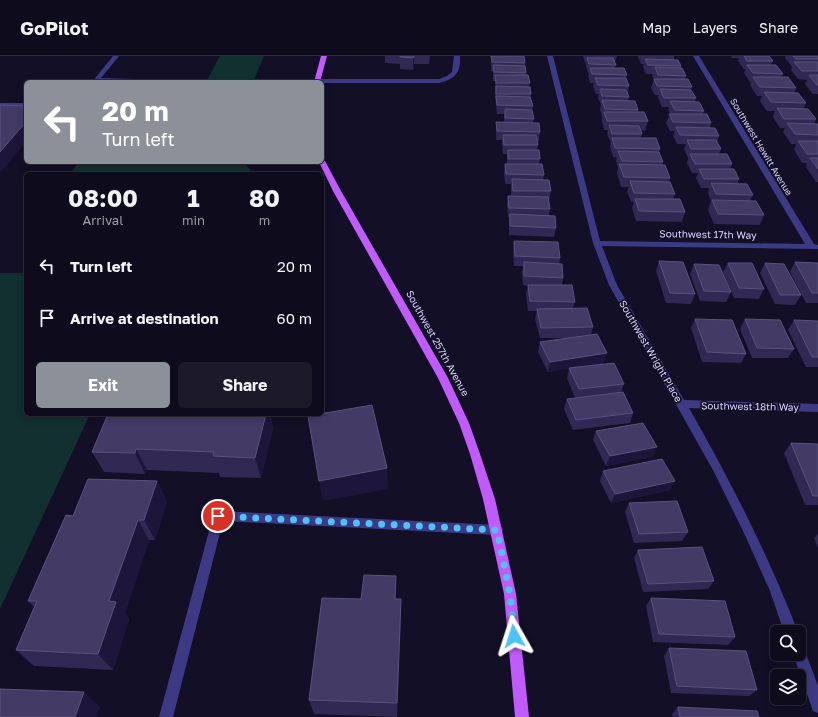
<!DOCTYPE html>
<style>
body{margin:0;font-family:"Golos Text",sans-serif;background:#1c1929;color:#f1f3f6;height:100vh;display:flex;flex-direction:column;font-size:15px;white-space:nowrap}
*{box-sizing:border-box;margin:0}
p{font-size:13px;color:#9b9ba3}
.icon{flex:none;width:22px;height:22px;fill:none;stroke:currentColor;stroke-width:2;stroke-linecap:round;stroke-linejoin:round}
.map{position:relative;flex:1;overflow:hidden}
.sheet{position:absolute;left:24px;top:116px;width:300px;height:244px;display:flex;flex-direction:column;background:#0e0b1c;border-radius:6px;box-shadow:0 2px 10px #0003,0 0 0 1px #2e2b3b}
.sheet>*{flex:none}
.banner{position:absolute;left:24px;top:24px;width:300px;height:84px;border-radius:6px;box-shadow:0 2px 10px #0003,0 0 0 1px #2e2b3b;background:#8c9099;color:#fff;overflow:hidden}
.controls{position:absolute;left:770px;top:569px;display:grid;gap:8px}
.controls a{display:grid;place-items:center;width:36px;height:36px;border-radius:6px;background:#0e0b1c;box-shadow:0 2px 10px #0003,0 0 0 1px #2e2b3b;font-size:20px}
.pin{position:absolute;display:grid;place-items:center;width:34px;height:34px;color:#fff;margin:-17px;border:2px solid #fff;border-radius:50%;box-shadow:0 1px 4px #0007}
.me{position:absolute;width:44px;margin:-22px;rotate:354deg;stroke-linejoin:round;filter:drop-shadow(0 0 3px #0008)}
.turn{display:flex;align-items:center;gap:14px;height:84px;padding:0 12px;font-size:18px}
.turn .icon{width:52px;height:52px;stroke-width:2.5}
.turn b{display:block;font-size:28px;line-height:34px}
.eta{display:flex;justify-content:space-evenly;align-items:center;height:68px;text-align:center}
.eta b{font-size:24px;font-weight:700;line-height:28px}
.button{display:flex;gap:8px;margin-top:auto;padding:8px 12px}
.button a{flex:1;height:46px;border-radius:6px;background:#8c9099;color:#fff;font-size:16px;font-weight:700;line-height:46px;text-align:center}
.button a+a{background:#1c1929;color:#f1f3f6}
ul{padding:0;list-style:none}
li{display:flex;align-items:center;gap:12px;height:52px;padding:0 12px}
li div{flex:1}
li b{display:block;font-size:15px}
li em{font-style:normal}
header{display:flex;align-items:center;gap:24px;box-sizing:border-box;height:56px;padding:0 20px;background:#0e0b1c;border-bottom:1px solid #2e2b3b}
header strong{font-size:19px}
nav{display:flex;gap:22px;margin-inline-start:auto;font-size:14px}
.map>svg:first-child{display:block}
.green{fill:#12302f}
.lines{fill:none;stroke-linecap:round;stroke-linejoin:round}
.lane{fill:#3d3a85;fill-rule:evenodd}
.street{fill:#3d3a85;fill-rule:evenodd}
.primary{fill:#c25bff;fill-rule:evenodd}
.wall{fill:#312854}
.shaded-wall{fill:#1d163a}
.building{fill:#433a66;stroke:#5a527e}
.route{stroke:#4fc3f7;stroke-width:7;stroke-dasharray:0 12.6}
.labels{text-anchor:middle;stroke-width:3.5;stroke-linejoin:round;paint-order:stroke}
.far-street-label{font-size:9px;fill:#d9d4ff;stroke:#130f26}
.street-label{font-size:10px;fill:#d9d4ff;stroke:#130f26}
</style>
<header>
<strong>GoPilot</strong>
<nav><a>Map</a><a>Layers</a><a>Share</a></nav>
</header>
<div class="map">
<svg width="818" height="661" viewBox="0 0 818 661">
<rect width="100%" height="100%" fill="#130f26"/>
<!-- green -->
<g class="green">
<polygon points="220,0 264,0 253,26 206,26"/>
<polygon points="79,106 243,106 254,118 70,118"/>
<polygon points="0,217 26,217 26,358 90,358 0,553"/>
</g>
<g class="lines">
<!-- lane -->
<g class="lane">
<polygon points="113,0 119,0 101,22 136,23 138,24 138,26 92,26"/>
<path d="M454,0H460C461,17 455,23 439,27H322L314,25L317,23H439L447,20L452,16Z"/>
<rect x="0" y="47" width="26" height="4"/>
<polygon points="219,455 497,469 501,470 503,474 501,478 497,479 223,465 173,661 159,661 213,460 215,456"/>
</g>
<!-- street -->
<g class="street">
<path d="M547,0H553L600,185L805,188L693,0H699L814,188L818,189V193L602,190L617,229L684,344L818,348V356L689,352C730,424 768,498 798,576H784L770,535L744,477L714,416L609,229L593,187Z"/>
<polygon points="799,590 804,592 818,630 818,657 813,655 793,598 799,598"/>
</g>
<!-- primary -->
<g class="primary">
<polygon points="321,0 327,0 320,26 314,26"/>
<polygon points="322,103 325,105 341,135 448,322 469,367 480,398 495,443 516,538 529,661 515,661 504,538 483,443 470,398 459,367 438,322 333,135 319,106 322,106"/>
</g>
</g>
<!-- wall -->
<g class="wall">
<polygon points="385,0 430,0 429,8 414,8 413,14 400,13 400,8 385,7"/>
<polygon points="491,0 525,7 525,10 526,17 526,19 530,27 529,31 531,38 531,43 533,50 532,55 534,63 533,67 540,76 539,85 537,85 538,89 537,94 540,103 539,108 544,119 543,124 551,135 549,145 550,153 549,160 556,172 554,181 509,179 509,161 508,161 507,149 508,140 511,140 511,128 505,128 504,117 505,108 507,108 507,98 503,98 502,88 502,84 496,84 496,66 504,66 504,58 497,58 495,39 495,25 493,25 493,15 491,15"/>
<polygon points="583,0 617,0 615,6 616,9 615,12 627,19 626,22 629,30 628,37 629,41 628,45 638,54 638,56 648,65 645,75 641,74 642,78 641,82 660,93 659,96 663,106 662,109 670,122 669,126 675,138 673,143 685,156 682,166 636,165 632,152 634,146 631,146 627,135 629,131 621,131 617,117 618,112 616,104 617,102 613,101 610,91 611,87 607,78 608,74 604,74 602,65 602,61 600,53 601,49 598,42 599,38 596,38 593,30 594,27 590,27 588,20 589,17 588,17 586,10 586,7 585,7"/>
<polygon points="638,0 674,0 674,3 681,10 681,12 686,20 685,23 692,31 691,34 696,42 695,45 704,55 703,58 711,67 710,72 719,80 717,86 721,93 719,98 732,108 730,113 739,123 737,128 753,139 750,145 764,159 760,169 714,168 708,154 711,145 708,137 709,132 701,132 696,122 698,117 692,117 687,107 688,102 684,93 686,88 677,88 673,80 675,75 670,75 666,67 670,58 668,54 669,51 662,51 658,42 659,39 655,39 651,32 654,23 652,20 653,18 646,18 643,11 644,8 641,8 638,1"/>
<polygon points="731,0 769,0 773,5 771,9 783,18 781,21 796,32 794,37 806,47 803,53 816,63 814,68 818,68 818,126 816,126 806,111 807,107 802,107 794,94 796,88 791,88 783,76 785,72 780,72 773,61 775,55 767,55 760,45 762,40 757,40 750,29 751,26 750,26 744,17 746,13 744,13 738,5 739,2 732,2"/>
<polygon points="786,0 818,0 818,38 813,38 805,28 807,24 798,23 791,14 792,11 785,2"/>
<polygon points="514,185 560,202 559,208 563,222 562,229 575,246 573,252 593,271 591,279 604,307 575,312 624,328 621,336 633,357 630,367 573,374 564,353 567,343 575,342 567,322 569,312 548,316 538,296 540,286 570,282 540,282 535,263 537,255 528,255 526,238 528,230 523,229 522,216 523,210 514,210 513,195"/>
<polygon points="659,205 695,238 691,248 666,247 656,215"/>
<polygon points="795,206 818,207 818,247 806,247 790,216"/>
<polygon points="728,207 764,233 759,243 734,242 723,216"/>
<polygon points="765,207 801,239 795,249 775,248 760,217"/>
<polygon points="694,208 731,236 726,246 700,245 690,218"/>
<polygon points="695,263 746,298 741,307 702,306 691,272"/>
<polygon points="745,263 794,293 788,302 752,302 740,273"/>
<polygon points="794,264 818,265 818,311 806,311 788,274"/>
<polygon points="108,358 270,358 273,372 261,422 220,421 219,417 147,414 145,418 104,416 92,396"/>
<polygon points="596,375 653,401 606,410 593,384"/>
<polygon points="791,387 818,388 818,449 805,449 784,397"/>
<polygon points="603,415 670,434 611,447 600,425"/>
<polygon points="157,425 167,446 155,484 149,484 125,557 129,563 113,614 34,610 16,594 34,551 28,545 73,460"/>
<polygon points="629,447 688,476 682,485 634,487 625,456"/>
<polygon points="818,478 818,492 814,482"/>
<polygon points="638,494 714,525 708,533 643,536 634,502"/>
<polygon points="396,538 396,543 401,543 401,561 397,661 314,658 309,644 361,543"/>
<polygon points="651,542 735,581 728,589 653,586 646,550"/>
<polygon points="669,592 757,634 749,640 671,637 664,600"/>
<polygon points="678,651 759,661 673,661 672,658"/>
</g>
<!-- shaded-wall -->
<g class="shaded-wall">
<polygon points="414,0 414,8 413,14 413,2"/>
<polygon points="26,66 26,86 0,117 0,96"/>
<polygon points="323,240 324,250 322,251 322,241"/>
<polygon points="607,297 604,307 548,316 550,306"/>
<polygon points="266,358 270,358 273,372 261,422 255,402"/>
<polygon points="657,391 653,401 606,410 610,400"/>
<polygon points="136,393 147,414 145,418 135,397"/>
<polygon points="387,412 388,433 323,445 319,425"/>
<polygon points="157,425 167,446 155,484 144,464"/>
<polygon points="675,425 670,434 611,447 615,438"/>
<polygon points="138,464 149,484 125,557 129,563 113,614 98,598 109,545"/>
<polygon points="396,520 396,538 395,561 395,543"/>
<polygon points="401,543 401,561 397,661 397,647"/>
<polygon points="84,636 100,651 96,661 75,661"/>
</g>
<!-- building -->
<g class="building">
<polygon points="400,0 414,0 413,2 400,1"/>
<polygon points="491,0 524,0 525,7 492,6"/>
<polygon points="744,0 769,0 773,5 747,5"/>
<polygon points="793,0 818,0 818,3 796,3"/>
<polygon points="587,2 613,2 616,9 589,8"/>
<polygon points="645,3 678,4 681,10 648,9"/>
<polygon points="794,6 818,6 818,15 802,15"/>
<polygon points="493,9 525,10 526,17 494,16"/>
<polygon points="747,9 776,9 783,18 753,17"/>
<polygon points="655,11 682,12 686,20 658,19"/>
<polygon points="590,12 624,12 627,19 592,18"/>
<polygon points="495,19 528,19 530,27 496,27"/>
<polygon points="809,19 818,19 818,29 817,29"/>
<polygon points="753,21 788,21 796,32 760,31"/>
<polygon points="595,22 626,22 629,30 598,29"/>
<polygon points="654,23 688,23 692,31 657,30"/>
<polygon points="496,30 530,31 531,38 496,38"/>
<polygon points="600,33 626,34 629,41 602,40"/>
<polygon points="660,33 691,34 696,42 664,42"/>
<polygon points="764,36 798,37 806,47 771,46"/>
<polygon points="496,40 530,41 533,50 497,49"/>
<polygon points="602,44 635,45 638,54 605,53"/>
<polygon points="670,45 699,46 704,55 675,54"/>
<polygon points="0,49 26,50 26,66 0,96"/>
<polygon points="777,52 808,53 816,63 784,63"/>
<polygon points="505,53 532,54 534,63 505,62"/>
<polygon points="604,56 644,56 648,65 607,65"/>
<polygon points="669,58 707,58 711,67 673,66"/>
<polygon points="496,66 539,67 540,76 497,75"/>
<polygon points="787,67 818,68 818,79 795,78"/>
<polygon points="609,69 639,70 642,78 612,78"/>
<polygon points="676,71 715,72 719,80 680,79"/>
<polygon points="503,79 536,79 538,89 504,89"/>
<polygon points="612,82 656,82 660,93 615,92"/>
<polygon points="687,84 716,84 721,93 691,93"/>
<polygon points="798,85 818,85 818,98 807,98"/>
<polygon points="508,94 539,94 540,103 508,103"/>
<polygon points="618,95 659,96 663,106 622,105"/>
<polygon points="690,98 727,98 732,108 695,108"/>
<polygon points="810,102 818,102 818,113"/>
<polygon points="505,108 542,108 544,119 506,118"/>
<polygon points="619,108 665,109 670,122 624,121"/>
<polygon points="699,113 734,113 739,123 704,123"/>
<polygon points="512,123 549,124 551,135 513,135"/>
<polygon points="630,125 670,126 675,138 634,137"/>
<polygon points="711,127 747,128 753,139 716,138"/>
<polygon points="508,140 548,141 550,153 509,152"/>
<polygon points="635,143 680,143 685,156 639,155"/>
<polygon points="712,144 756,145 764,159 718,158"/>
<polygon points="510,158 555,160 556,172 510,170"/>
<polygon points="514,185 558,186 560,202 515,200"/>
<polygon points="659,205 683,206 695,238 670,237"/>
<polygon points="524,206 562,208 563,222 524,220"/>
<polygon points="795,206 818,207 818,237 812,237"/>
<polygon points="728,207 752,207 764,233 739,232"/>
<polygon points="765,207 784,208 801,239 780,239"/>
<polygon points="694,208 719,209 731,236 704,235"/>
<polygon points="528,229 572,229 575,246 530,245"/>
<polygon points="587,252 593,271 541,272 537,253"/>
<polygon points="695,263 732,264 746,298 707,296"/>
<polygon points="745,263 780,264 794,293 757,292"/>
<polygon points="794,264 818,265 818,301 812,301"/>
<polygon points="597,278 607,297 550,306 540,286"/>
<polygon points="614,307 624,328 579,333 569,312"/>
<polygon points="623,336 633,357 576,364 567,343"/>
<polygon points="372,349 387,412 319,425 308,360"/>
<polygon points="108,358 266,358 255,402 213,400 214,396 136,393 135,397 92,396"/>
<polygon points="643,367 657,391 610,400 596,375"/>
<polygon points="791,387 818,388 818,440 813,440"/>
<polygon points="662,403 675,425 615,438 603,415"/>
<polygon points="88,423 157,425 144,464 138,464 109,545 116,546 98,598 16,594 37,545 28,545 66,459 73,460"/>
<polygon points="677,445 688,476 639,478 629,447"/>
<polygon points="702,491 714,525 648,528 638,494"/>
<polygon points="364,519 396,520 395,543 401,543 397,647 309,644 322,542 361,543"/>
<polygon points="651,542 725,545 735,581 659,578"/>
<polygon points="669,592 746,595 757,634 677,630"/>
<polygon points="0,633 84,636 75,661 0,661"/>
<polygon points="678,651 757,655 759,661 680,661"/>
</g>
<g class="lines">
<!-- route -->
<polyline class="route" points="218,460 497,474 510,538 514,580"/>
</g>
<g class="labels">
<!-- far-street labels -->
<g class="far-street-label">
<text transform="translate(761 91) rotate(59)" y="3">Southwest Hewitt Avenue</text>
</g>
<!-- street labels -->
<g class="street-label">
<text transform="translate(708 178) rotate(1)" y="4">Southwest 17th Way</text>
<text transform="translate(438 287) rotate(61)" y="4">Southwest 257th Avenue</text>
<text transform="translate(651 295) rotate(60)" y="4">Southwest Wright Place</text>
<text transform="translate(750 350) rotate(1)" y="4">Southwest 18th Way</text>
</g>
</g>
</svg>
<div class="controls">
<a><svg class="icon" aria-label="search" viewBox="0 0 24 24"><circle cx="10" cy="10" r="6"/><path d="M15 15l6 6"/></svg></a>
<a><svg class="icon" aria-label="layers" viewBox="0 0 24 24"><path d="M12 4l9 5-9 5-9-5zM3 14l9 5 9-5"/></svg></a>
</div>
<div class="pin" style="left:218px;top:460px;background:#d93025"><svg class="icon" aria-label="arrive" viewBox="0 0 24 24"><path d="M6 21V4h12l-3 4 3 4H6"/></svg></div>
<svg class="me" style="left:514px;top:580px" viewBox="-20 -20 40 40"><path d="M0-17L14 15 0 8-14 15z" fill="#4fc3f7" stroke="#fff" stroke-width="4"/></svg>
<div class="banner">
<div class="turn"><svg class="icon" aria-label="left" viewBox="0 0 24 24"><path d="M17 20v-9H6M10 6l-5 5 5 5"/></svg><div><b>20 m</b>Turn left</div></div>
</div>
<section class="sheet">
<div class="eta">
<div><b>08:00</b><p>Arrival</p></div>
<div><b>1</b><p>min</p></div>
<div><b>80</b><p>m</p></div>
</div>
<ul>
<li><svg class="icon" aria-label="left" viewBox="0 0 24 24"><path d="M17 20v-9H6M10 6l-5 5 5 5"/></svg><div><b>Turn left</b></div><em>20 m</em></li>
<li><svg class="icon" aria-label="arrive" viewBox="0 0 24 24"><path d="M6 21V4h12l-3 4 3 4H6"/></svg><div><b>Arrive at destination</b></div><em>60 m</em></li>
</ul>
<div class="button"><a>Exit</a><a>Share</a></div>
</section>
</div>
